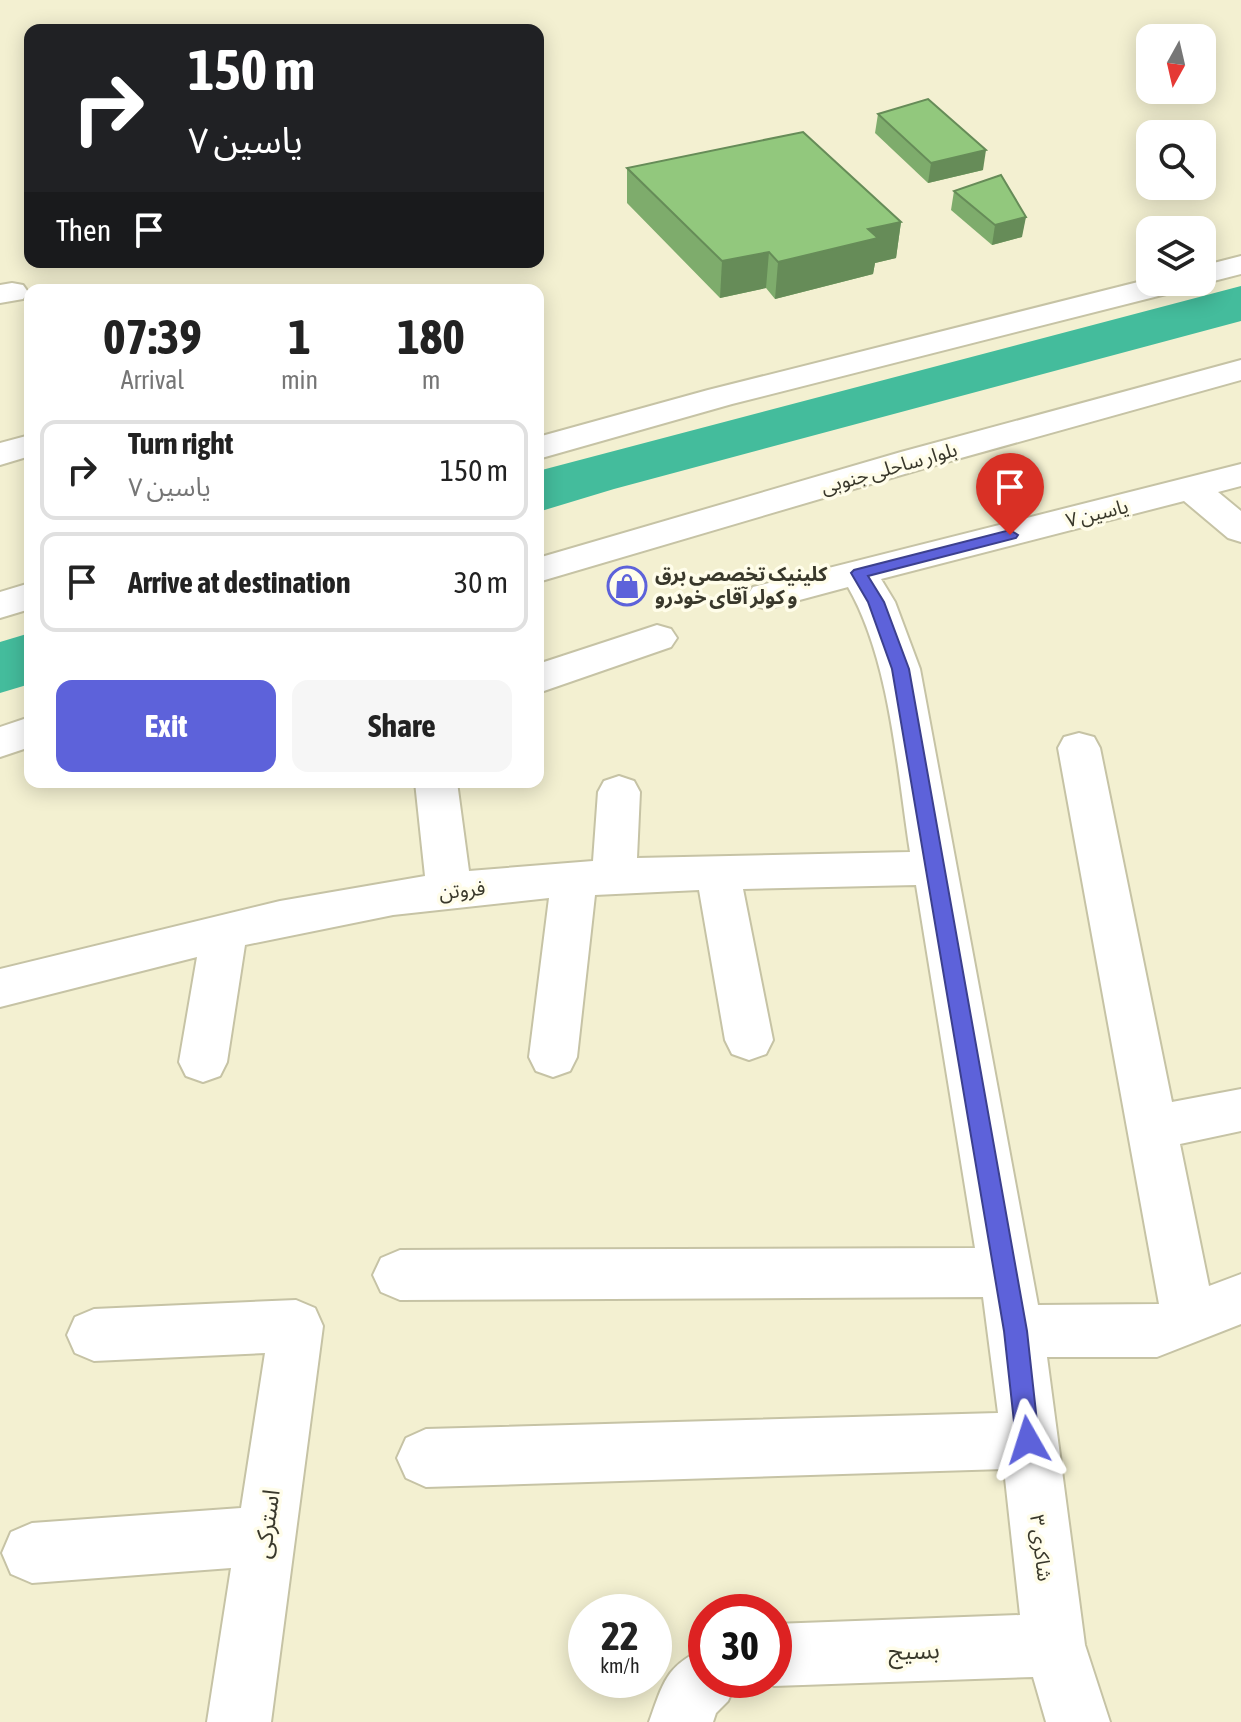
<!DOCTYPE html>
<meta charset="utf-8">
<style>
body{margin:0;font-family:"Asap Condensed","Noto Sans Arabic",sans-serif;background:#f6f6f6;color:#222;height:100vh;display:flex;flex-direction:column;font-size:30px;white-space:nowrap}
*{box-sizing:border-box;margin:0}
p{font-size:26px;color:#767676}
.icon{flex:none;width:44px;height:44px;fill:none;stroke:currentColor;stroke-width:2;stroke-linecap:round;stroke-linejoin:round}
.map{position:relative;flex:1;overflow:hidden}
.drawer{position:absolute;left:24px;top:284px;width:520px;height:504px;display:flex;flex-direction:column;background:#fff;border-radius:16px;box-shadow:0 4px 20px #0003}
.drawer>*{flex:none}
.banner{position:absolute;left:24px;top:24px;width:520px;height:244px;border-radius:16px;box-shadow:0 4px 20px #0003;background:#202124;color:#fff;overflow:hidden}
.needle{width:52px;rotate:188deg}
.fabs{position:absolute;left:1136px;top:24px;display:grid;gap:16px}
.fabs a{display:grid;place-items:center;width:80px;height:80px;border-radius:16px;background:#fff;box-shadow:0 4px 20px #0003;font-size:40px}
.speed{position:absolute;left:568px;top:1594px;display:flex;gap:16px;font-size:40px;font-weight:700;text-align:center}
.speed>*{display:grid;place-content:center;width:104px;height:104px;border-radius:50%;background:#fff;box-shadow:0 4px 20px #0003;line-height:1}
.speed small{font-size:20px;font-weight:400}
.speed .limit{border:12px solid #d22;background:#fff;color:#111}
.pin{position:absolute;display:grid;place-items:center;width:68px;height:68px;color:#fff;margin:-82px -34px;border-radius:50% 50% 50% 0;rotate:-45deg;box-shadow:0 0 8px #0007}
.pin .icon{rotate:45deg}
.me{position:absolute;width:88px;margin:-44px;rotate:354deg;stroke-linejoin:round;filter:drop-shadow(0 0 6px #0008)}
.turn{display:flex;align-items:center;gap:28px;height:168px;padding:0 32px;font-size:36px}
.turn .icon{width:104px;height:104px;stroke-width:2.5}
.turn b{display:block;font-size:56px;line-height:68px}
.then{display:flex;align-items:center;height:76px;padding:0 32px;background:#0003;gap:16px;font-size:30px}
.eta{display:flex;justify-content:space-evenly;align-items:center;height:136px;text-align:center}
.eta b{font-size:48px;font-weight:700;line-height:56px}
.cta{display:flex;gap:16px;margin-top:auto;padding:16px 32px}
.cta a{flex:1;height:92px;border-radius:16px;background:#5d62da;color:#fff;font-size:32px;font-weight:700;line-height:92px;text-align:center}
.cta a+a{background:#f6f6f6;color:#222}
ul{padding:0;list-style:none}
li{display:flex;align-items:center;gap:24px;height:100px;margin:0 16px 12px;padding:0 16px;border:4px solid #e0e0e0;border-radius:16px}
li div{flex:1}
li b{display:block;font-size:30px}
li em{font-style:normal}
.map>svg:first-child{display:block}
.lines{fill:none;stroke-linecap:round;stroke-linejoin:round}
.river{fill:#44bc9c;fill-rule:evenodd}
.minor-casing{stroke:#c6c3a5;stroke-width:4}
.major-casing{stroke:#c6c3a5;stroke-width:4}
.minor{fill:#fff;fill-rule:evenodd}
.major{fill:#fff;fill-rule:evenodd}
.wall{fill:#7eac6c}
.shaded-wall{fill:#668c58}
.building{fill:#92c87d;stroke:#668c58;stroke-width:2}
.route{fill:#5d62da;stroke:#3c408e;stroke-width:2}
.labels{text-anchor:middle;stroke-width:7;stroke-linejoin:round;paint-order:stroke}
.street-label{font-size:20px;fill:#39382b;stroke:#fffdea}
.poi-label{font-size:20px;font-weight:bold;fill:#39382b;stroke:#fffdea;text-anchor:start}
.near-street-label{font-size:24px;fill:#39382b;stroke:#fffdea}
</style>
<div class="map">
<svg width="1241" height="1722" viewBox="0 0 1241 1722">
<rect width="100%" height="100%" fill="#f3f0d1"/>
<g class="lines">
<!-- river -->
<g class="river">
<polygon points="1241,286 1241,321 614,489 538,512 538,471"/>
<polygon points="30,633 30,684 0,693 0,642"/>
</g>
<defs>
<g id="minor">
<polygon points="12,283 23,285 28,292 23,299 0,303 0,285"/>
<polygon points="30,435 30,456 0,465 0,443"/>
<path d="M1241,464V486L1218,492L1241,511V542L1228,538L1184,501L881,579L895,602L920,669L1038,1305L1159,1304L1058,748L1064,737L1079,733L1094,737L1100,748L1172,1102L1241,1089V1131L1180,1144L1209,1286L1241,1274V1324L1157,1357H1047L1085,1645L1110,1722H1046L1033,1677L774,1686L760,1680H774V1624L1020,1615L1004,1469L426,1487L406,1478L397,1458L406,1438L426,1429L998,1413L983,1297L400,1300L381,1292L373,1275L381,1258L400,1250L975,1248L916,885L743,889L773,1040L766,1054L749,1060L732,1054L725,1040L699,890L595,895L577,1057L570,1071L553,1077L536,1071L529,1057L549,898L393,915L245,945L227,1062L220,1076L203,1082L186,1076L179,1062L197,957L0,1007V969L280,901L425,876L415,782H457L469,871L593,861L598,792L604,781L619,776L634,781L640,792L637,858L910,852C897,769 890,660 848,587L766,609L753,605L747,596L753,587Z"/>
<polygon points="657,625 671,629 677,638 671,647 538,693 538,664"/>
<polygon points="296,1300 315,1308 323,1326 271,1722 207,1722 231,1568 32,1583 11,1574 2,1553 11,1532 32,1523 241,1508 265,1353 94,1361 75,1353 67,1335 75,1317 94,1309"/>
<path d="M706,1648V1680H737L728,1701L716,1713L713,1722H649C663,1683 666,1665 706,1648Z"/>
</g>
<g id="major">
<polygon points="1241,256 1241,274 1202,284 1193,282 1202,282 1202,266"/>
<polygon points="1150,279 1150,282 1191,282 1186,289 732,404 538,459 538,437 708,390"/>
<polygon points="1241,360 1241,380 925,468 538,582 538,558 901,452"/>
<polygon points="30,583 30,609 0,618 0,592"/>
<polygon points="30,717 30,747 0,757 0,727"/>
</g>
</defs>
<!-- minor casing -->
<use href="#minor" class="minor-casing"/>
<!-- major casing -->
<use href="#major" class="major-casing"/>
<!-- minor -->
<use href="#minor" class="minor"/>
<!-- major -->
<use href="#major" class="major"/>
</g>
<!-- wall -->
<g class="wall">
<polygon points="878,114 983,170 928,183 875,133"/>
<polygon points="627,168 901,222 896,258 875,263 873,274 775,299 766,288 720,298 627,203"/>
<polygon points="954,191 1022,237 992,245 951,210"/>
</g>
<!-- shaded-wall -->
<g class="shaded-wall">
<polygon points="986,150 983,170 928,183 931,163"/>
<polygon points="1026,217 1022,237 992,245 995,225"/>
<polygon points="901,222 896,258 875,263 873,274 775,299 778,262 868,229"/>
<polygon points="769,252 766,288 720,298 722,261"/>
</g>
<!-- building -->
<g class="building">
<polygon points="928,99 986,150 931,163 878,114"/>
<polygon points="803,132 901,222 868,229 878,238 778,262 769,252 722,261 627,168"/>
<polygon points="1001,175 1026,217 995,225 954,191"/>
</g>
<!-- route -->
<polygon class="route" points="1010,530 1018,535 1016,538 868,576 884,602 909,669 1027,1331 1039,1440 1036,1448 1028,1451 1019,1448 1016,1440 1004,1331 892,669 868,602 851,573 854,570"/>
<!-- icons -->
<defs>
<symbol id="shop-ring" viewBox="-11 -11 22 22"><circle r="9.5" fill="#fffdea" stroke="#5d62da" stroke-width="1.5"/><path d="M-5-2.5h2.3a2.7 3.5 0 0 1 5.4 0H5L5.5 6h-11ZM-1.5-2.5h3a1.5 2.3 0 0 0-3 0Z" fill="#5d62da"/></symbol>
</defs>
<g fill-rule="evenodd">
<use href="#shop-ring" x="605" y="564" width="44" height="44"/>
</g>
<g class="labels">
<!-- street labels -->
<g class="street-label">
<text transform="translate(889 468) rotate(-16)" y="7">بلوار ساحلی جنوبی</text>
<text transform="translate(1097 513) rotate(-14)" y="7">یاسین ۷</text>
<text transform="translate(462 890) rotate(-6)" y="7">فروتن</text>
<text transform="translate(1041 1548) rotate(83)" y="7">شاکری ۳</text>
</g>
<!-- poi labels -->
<g class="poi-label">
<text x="655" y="581">کلینیک تخصصی برق<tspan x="655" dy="23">و کولر آقای خودرو</tspan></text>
</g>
<!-- near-street labels -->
<g class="near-street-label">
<text transform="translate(267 1524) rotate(-82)" y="8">استرکی</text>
<text transform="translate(914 1651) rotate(-2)" y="8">بسیج</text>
</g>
</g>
</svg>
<div class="fabs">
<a><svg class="needle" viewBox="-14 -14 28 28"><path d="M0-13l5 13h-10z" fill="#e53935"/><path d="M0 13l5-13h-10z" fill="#767676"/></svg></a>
<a><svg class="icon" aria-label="search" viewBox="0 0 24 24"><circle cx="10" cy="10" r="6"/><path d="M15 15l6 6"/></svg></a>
<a><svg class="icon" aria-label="layers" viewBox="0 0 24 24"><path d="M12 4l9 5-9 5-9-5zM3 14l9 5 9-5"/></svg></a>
</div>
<div class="speed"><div>22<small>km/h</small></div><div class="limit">30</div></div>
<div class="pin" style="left:1010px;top:535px;background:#d93025"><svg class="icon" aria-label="arrive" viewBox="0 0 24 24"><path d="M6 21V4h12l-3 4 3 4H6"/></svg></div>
<svg class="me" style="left:1028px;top:1440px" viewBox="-20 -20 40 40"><path d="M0-17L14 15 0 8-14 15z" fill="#5d62da" stroke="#fff" stroke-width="4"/></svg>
<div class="banner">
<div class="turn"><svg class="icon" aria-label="right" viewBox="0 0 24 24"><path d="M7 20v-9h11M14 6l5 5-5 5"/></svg><div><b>150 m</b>یاسین ۷</div></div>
<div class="then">Then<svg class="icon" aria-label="arrive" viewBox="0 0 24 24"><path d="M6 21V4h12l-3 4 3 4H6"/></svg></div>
</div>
<section class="drawer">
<div class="eta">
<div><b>07:39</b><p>Arrival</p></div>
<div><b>1</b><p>min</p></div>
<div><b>180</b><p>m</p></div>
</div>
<ul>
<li><svg class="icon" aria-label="right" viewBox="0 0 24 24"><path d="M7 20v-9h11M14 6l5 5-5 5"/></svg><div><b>Turn right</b><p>یاسین ۷</p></div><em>150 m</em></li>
<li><svg class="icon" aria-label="arrive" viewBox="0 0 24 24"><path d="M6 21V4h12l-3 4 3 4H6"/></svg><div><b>Arrive at destination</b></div><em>30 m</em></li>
</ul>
<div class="cta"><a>Exit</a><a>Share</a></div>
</section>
</div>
